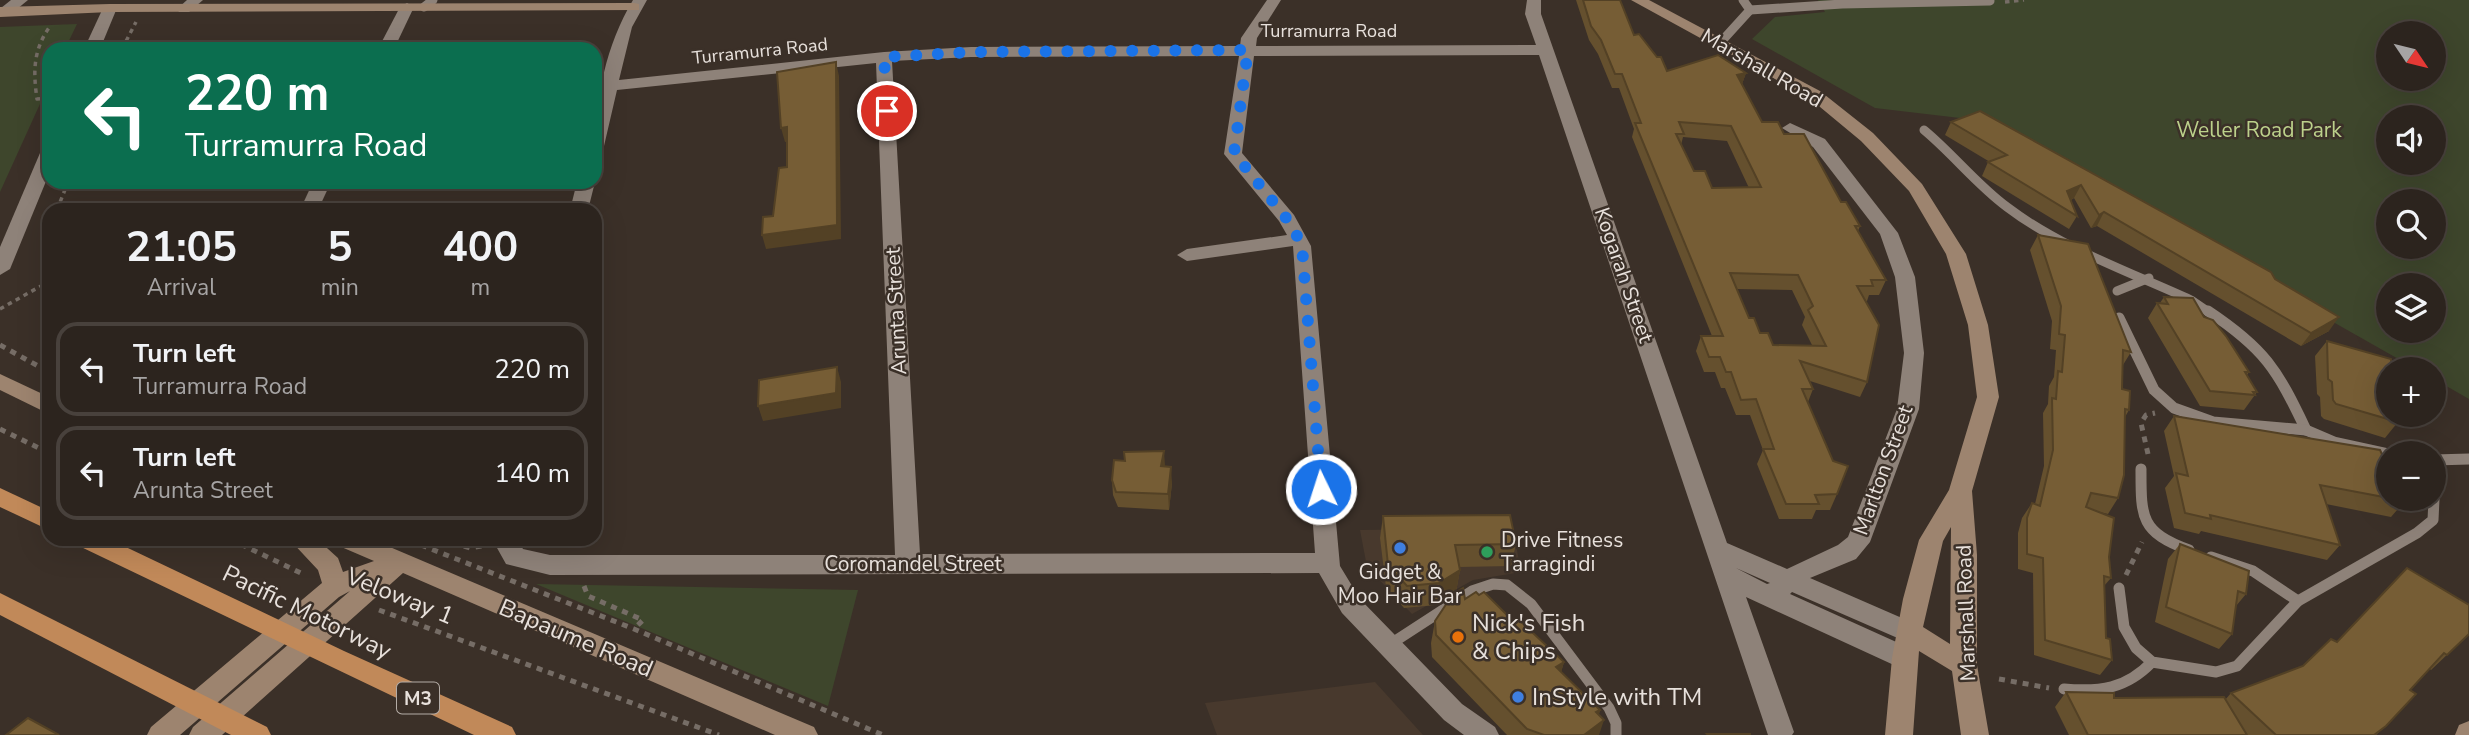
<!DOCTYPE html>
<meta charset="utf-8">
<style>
body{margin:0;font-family:"Nunito Sans",sans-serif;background:#38302b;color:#f1f3f6;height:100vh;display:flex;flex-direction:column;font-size:26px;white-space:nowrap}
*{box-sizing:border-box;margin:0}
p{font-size:23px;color:#a6a4a4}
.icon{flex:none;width:38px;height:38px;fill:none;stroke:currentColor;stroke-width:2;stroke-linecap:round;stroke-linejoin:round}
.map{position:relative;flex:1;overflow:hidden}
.details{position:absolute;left:42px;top:203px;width:560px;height:343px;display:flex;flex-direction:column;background:#2c241e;border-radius:21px;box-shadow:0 7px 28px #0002,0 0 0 2px #48413c}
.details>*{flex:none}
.banner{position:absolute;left:42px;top:42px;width:560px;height:147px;border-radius:21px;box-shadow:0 7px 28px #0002,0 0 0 2px #48413c;background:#0b6e4f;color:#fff;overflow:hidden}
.needle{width:46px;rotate:125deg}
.buttons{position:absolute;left:2376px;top:21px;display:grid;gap:14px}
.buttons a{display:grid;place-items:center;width:70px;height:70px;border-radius:50%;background:#2c241e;box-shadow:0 7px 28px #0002,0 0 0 2px #48413c;font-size:35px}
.pin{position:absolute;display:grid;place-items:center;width:60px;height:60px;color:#fff;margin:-30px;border:4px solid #fff;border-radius:50%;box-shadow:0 2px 7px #0007}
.me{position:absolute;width:77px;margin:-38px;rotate:356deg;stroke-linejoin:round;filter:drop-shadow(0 0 5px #0008)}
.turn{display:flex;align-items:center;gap:24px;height:147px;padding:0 28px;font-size:32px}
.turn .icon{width:91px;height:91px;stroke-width:2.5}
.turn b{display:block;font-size:49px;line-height:60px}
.eta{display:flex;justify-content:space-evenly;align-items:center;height:119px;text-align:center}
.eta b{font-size:42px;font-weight:700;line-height:49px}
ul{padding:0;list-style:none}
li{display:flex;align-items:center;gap:21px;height:94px;margin:0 14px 10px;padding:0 14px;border:4px solid #48413c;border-radius:21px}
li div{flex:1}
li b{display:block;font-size:26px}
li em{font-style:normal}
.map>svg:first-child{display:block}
.built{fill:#48392d}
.green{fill:#3e462c;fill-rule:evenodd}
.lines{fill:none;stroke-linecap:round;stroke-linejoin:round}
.path-far1{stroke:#766d66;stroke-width:3.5;stroke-dasharray:4.5 4.5;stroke-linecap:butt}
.path{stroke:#766d66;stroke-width:5;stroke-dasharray:6 6;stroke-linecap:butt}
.lane-far1{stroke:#8e8279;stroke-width:9}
.lane{stroke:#8e8279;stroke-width:11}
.street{fill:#8e8279;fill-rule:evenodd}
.secondary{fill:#9d846f;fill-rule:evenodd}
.highway{fill:#c18959;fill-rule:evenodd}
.wall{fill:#65502e;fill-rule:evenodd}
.shaded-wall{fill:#534125}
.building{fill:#765d35;stroke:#534125;stroke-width:2;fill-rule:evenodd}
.route{stroke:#1a73e8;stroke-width:12;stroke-dasharray:0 21.6}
.shop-dot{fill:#3f7fe0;stroke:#3b3028;stroke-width:2.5}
.leisure-dot{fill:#2e9e5b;stroke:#3b3028;stroke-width:2.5}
.food-dot{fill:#e8710a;stroke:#3b3028;stroke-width:2.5}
.labels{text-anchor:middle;stroke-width:5;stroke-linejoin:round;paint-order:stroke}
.far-street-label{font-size:18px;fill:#e8e1dc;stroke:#3b3028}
.shield{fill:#3b3028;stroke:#b4aca6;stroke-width:2}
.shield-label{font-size:19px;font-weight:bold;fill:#e8e1dc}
.street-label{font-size:21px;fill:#e8e1dc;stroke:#3b3028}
.park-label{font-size:21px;fill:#bcd18b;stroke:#3b3028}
.poi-label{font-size:21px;fill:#e8e1dc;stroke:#3b3028;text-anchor:start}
.near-street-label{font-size:24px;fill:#e8e1dc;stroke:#3b3028}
.near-poi-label{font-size:24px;fill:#e8e1dc;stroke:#3b3028;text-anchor:start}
</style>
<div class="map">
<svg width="2469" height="735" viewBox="0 0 2469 735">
<rect width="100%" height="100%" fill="#3b3028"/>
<!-- built -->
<g class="built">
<polygon points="1513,528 1521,572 1473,580 1412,614 1367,567 1360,530"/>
<polygon points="1375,682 1423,735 1217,735 1205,703"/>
</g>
<!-- green -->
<g class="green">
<path d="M1818,0H2469V399L2434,379V369H2416L1977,120L1875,108L1752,39L1775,17L1825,12ZM2389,33H2434V79H2389ZM2389,117H2434V163H2389ZM2389,201H2434V247H2389ZM2389,285H2434V331H2389Z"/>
<polygon points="77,24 65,49 49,49 49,84 0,192 0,27"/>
<polygon points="536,584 858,590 828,706"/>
</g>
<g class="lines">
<!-- path-far1 -->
<g class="path-far1">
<polyline points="2005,2 2024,0"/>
<polyline points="122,49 136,22"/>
<path d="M49,98L37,99C33,71 33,49 51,25"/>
<polyline points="57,210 68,182"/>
<polyline points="49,232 49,263"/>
<polyline points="0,309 48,282 49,274"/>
</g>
<!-- path -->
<g class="path">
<polyline points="0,345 49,372"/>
<polyline points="0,429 49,453"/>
<polyline points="2148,454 2141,423 2146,415 2155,413"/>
<polyline points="230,539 305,575"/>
<polyline points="441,539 470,548 482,546"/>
<polyline points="421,545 634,629 883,735"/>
<polyline points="2126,575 2142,542"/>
<polyline points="584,586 588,596 643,620 634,629"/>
<polyline points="379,610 719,735"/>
<polyline points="1999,679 2049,688"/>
</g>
<!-- lane-far1 -->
<g class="lane-far1">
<polyline points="424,7 433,0"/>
<polyline points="1750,10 1842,4 1990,1"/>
<polyline points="1720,43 1750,10 1743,0"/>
<path d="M1924,130C1953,154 1977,185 2007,207C2061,248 2130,272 2191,300L2210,313"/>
<polyline points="2117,291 2149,278"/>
</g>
<!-- lane -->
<g class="lane">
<path d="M2208,311C2265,349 2277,369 2306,430"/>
<polyline points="2119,318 2154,390 2174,408 2213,422 2306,430 2334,442 2389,454"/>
<polyline points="2434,460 2469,459"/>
<path d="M2141,469C2141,517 2140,532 2189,550"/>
<polyline points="2211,557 2253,571 2298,601"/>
<polyline points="2119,588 2124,627 2136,648 2152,662 2216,672 2237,666 2298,601 2417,533 2433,520 2434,499"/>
<polyline points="1389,645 1472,591 1493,584 1507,585 1531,604 1609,708 1616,723 1616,735"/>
<path d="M2064,689C2100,692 2126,689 2152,662"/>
</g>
<!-- street -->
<g class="street">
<polygon points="11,0 28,0 11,14 1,14 1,8"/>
<polygon points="187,0 203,0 189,12 179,12 177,9"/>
<path d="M633,0H647L632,27L619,80L884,52L971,47L1240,46L1241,38L1267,0H1281L1257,38L1256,46L1536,45L1525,14L1527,0H1541V14L1727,543L1787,569L1838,545L1848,537L1897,409L1904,353L1895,277L1880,234L1813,147L1782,128L1790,123L1825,139L1898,233L1915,277L1924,353L1919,409L1870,542L1856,559L1810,578L1918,625L1922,632L1918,639L1909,643L1792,592L1790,594L1914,650L1918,658L1914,666L1905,669L1896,666L1746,597L1794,732L1792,735H1768L1539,55L1254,56L1242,153L1294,215L1311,246L1340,566L1360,599L1462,704L1495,727L1499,735H1464L1444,720L1342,613L1319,573L550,575L506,564L492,539H517L523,549L550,555H895L876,63L617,90L604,146L595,151C595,99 606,45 633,0ZM1239,56L1224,154L1279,221L1287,235L1187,249L1177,255L1187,261L1293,246L1315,553L920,554L892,61L971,57ZM1736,568L1770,583L1767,584Z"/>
<polygon points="407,3 414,7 394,49 378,49 400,7"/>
<polygon points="110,4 117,8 100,49 84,49 103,8"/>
<polygon points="49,148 49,174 10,269 0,275 0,247 40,153"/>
<polygon points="313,182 331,182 318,210 300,210"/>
<polygon points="577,182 595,182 588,210 570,210"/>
</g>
<!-- secondary -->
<g class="secondary">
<path d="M1631,0H1649L1820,91L1873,133L1922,184L1966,254L1988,325L1999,397L1972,491L1977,555V665L1989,735H1961L1952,671L1919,651L1913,735H1885L1892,658L1903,599L1919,540L1949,490L1977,397L1968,325L1946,254L1909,191L1861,141L1808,97ZM1951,527L1950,644L1923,627L1943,541Z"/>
<polygon points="634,3 639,4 639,10 110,12 0,17 0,7 110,4"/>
<polygon points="0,374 49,397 49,414 0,390"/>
<polygon points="289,539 317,539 338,558 343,572 374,561 339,546 335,539 371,539 814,727 818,735 775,735 403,573 222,735 189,735 193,727 350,591 339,597 180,735 147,735 151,727 322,583 318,570"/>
<polygon points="2469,721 2469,735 2455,735 2459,725"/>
</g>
<!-- highway -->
<g class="highway">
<polygon points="0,488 49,511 49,530 0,507"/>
<polygon points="75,539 109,539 344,651 512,727 516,735 474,735 79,546"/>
<polygon points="0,593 267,727 271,735 231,735 0,615"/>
</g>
</g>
<!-- wall -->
<g class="wall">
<path d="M1576,0H1620L1634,35L1667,71L1746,73L1742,84L1762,122L1784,134L1841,202L1860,226L1858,231L1886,280L1879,295H1869L1867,301H1865L1867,382L1860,397L1810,381L1813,389L1808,402L1837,494L1830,510H1816L1812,519H1779L1757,464L1763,450L1750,415H1736L1725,388H1721L1715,372H1704L1696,351L1701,336H1712L1632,137L1634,129L1619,88H1612L1598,54L1589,40ZM1683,137L1727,141L1749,188H1712L1694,171L1681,145ZM1736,289L1792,290L1805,317L1802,325L1812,345H1773L1760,333L1749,318Z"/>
<polygon points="1951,122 2275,279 2329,331 2301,346 2097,226 2091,228 2074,198 2071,200 2077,216 2069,229 1982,176 1988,162 1990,162 1945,135"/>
<polygon points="2038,235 2131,352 2123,365 2122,389 2129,410 2125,417 2118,498 2108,514 2095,511 2109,557 2111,578 2104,586 2106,638 2112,660 2100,675 2034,655 2033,573 2018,569 2018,533 2022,518 2032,503 2035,504 2044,466 2043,413 2048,404 2049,386 2054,377 2056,350 2050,349 2052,321 2030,250"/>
<polygon points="2164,297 2204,317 2249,372 2247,375 2257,392 2244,410 2200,406 2148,318 2157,303 2160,303"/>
<polygon points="2327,341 2398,422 2385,438 2324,419 2321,416 2320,397 2317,394 2315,356"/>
<polygon points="2174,416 2404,502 2391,517 2326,504 2340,545 2327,560 2201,531 2199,534 2174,528 2165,488 2174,476 2164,431"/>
<polygon points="1124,452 1165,467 1172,483 1169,510 1118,507 1113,495 1112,480 1125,461"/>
<polygon points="1383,516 1516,544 1511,566 1459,567 1460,570 1456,592 1436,605 1404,608 1386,587 1380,538"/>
<polygon points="2180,544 2246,594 2236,606 2232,634 2219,649 2155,622 2168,559"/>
<polygon points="1465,599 1514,622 1564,662 1561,672 1600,710 1599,714 1599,735 1507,735 1432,657 1431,643 1435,621"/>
<polygon points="2469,634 2431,670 2429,668 2410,690 2386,726 2376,735 2069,735 2055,707 2066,692 2114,698 2225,700 2231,693 2303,666 2337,642"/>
</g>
<!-- shaded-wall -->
<g class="shaded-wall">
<polygon points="836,62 839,76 841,239 766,249 762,235 837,225"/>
<polygon points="1746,73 1741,87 1737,75"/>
<polygon points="787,127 791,141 785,142 781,128"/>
<polygon points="2081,185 2074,198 2060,205 2067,191"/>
<polygon points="2104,212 2097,226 2091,228 2099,215"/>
<polygon points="2339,317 2329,331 2301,346 2311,333"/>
<polygon points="837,367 841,382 841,408 763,421 758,406"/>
<polygon points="1164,451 1165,466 1161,466"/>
<polygon points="1171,467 1172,483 1169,510 1168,494"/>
<polygon points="1460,570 1456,592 1436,605 1439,583"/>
<polygon points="1564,662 1558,684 1556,667"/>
<polygon points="1600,710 1594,728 1604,720 1599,735 1584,735 1596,712"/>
</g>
<!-- building -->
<g class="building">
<path d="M1583,0H1620L1634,35L1639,34L1657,57H1661L1667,71L1718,55L1746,73L1737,75L1762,122H1778L1784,134H1804L1841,202H1846L1860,226H1855L1886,280H1871L1873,286H1857L1879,325L1867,382L1800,361L1813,389H1802L1833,461L1848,466L1837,494L1815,495L1819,504H1786L1763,449H1774L1756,399L1741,400L1731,372H1726L1720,357H1709L1701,336H1723L1635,123H1641L1622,74H1615L1601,40L1591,26ZM1679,122L1731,126L1761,187L1712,188L1705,171H1694L1676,134H1684ZM1730,273L1798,275L1813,306L1808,310L1826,346L1773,345L1768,333H1760L1754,318H1749Z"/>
<polygon points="836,62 837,225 762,235 763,217 773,216 779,168 787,167 787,127 781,128 777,72"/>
<polygon points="1980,111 2271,272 2275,279 2339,317 2311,333 2104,212 2099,215 2081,185 2067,191 2077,216 1988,162 2007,155 1951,122"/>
<polygon points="2038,235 2088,244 2131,352 2123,350 2122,389 2130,391 2129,410 2125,409 2124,475 2118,498 2091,493 2086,507 2114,518 2109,557 2111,578 2104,576 2106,638 2110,639 2112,660 2045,640 2043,558 2027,554 2027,518 2032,503 2040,506 2053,450 2052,398 2056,399 2058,371 2062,372 2065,335 2059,334 2061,306"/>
<polygon points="2164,297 2193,298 2204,317 2213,320 2226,336 2249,372 2245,372 2257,392 2253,392 2255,395 2210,391 2157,303 2168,304"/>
<polygon points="2327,341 2391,359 2392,369 2389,369 2389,415 2397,415 2398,422 2336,404 2333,400 2332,382 2328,379"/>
<polygon points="837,367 836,393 758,406 759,380"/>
<polygon points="2174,416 2380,450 2389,469 2389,498 2320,485 2340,545 2210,515 2211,519 2185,513 2176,473 2188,476"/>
<polygon points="1164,451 1161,466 1171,467 1168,494 1116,492 1112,480 1114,460 1125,461 1124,452"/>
<polygon points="2390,499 2403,499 2404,502"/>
<polygon points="1510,515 1516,544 1455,545 1460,570 1439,583 1407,586 1388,565 1383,516"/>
<polygon points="2180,544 2249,571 2246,594 2238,591 2232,634 2166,607"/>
<polygon points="2407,568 2469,605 2469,634 2447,655 2444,653 2410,690 2416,694 2386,726 2374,735 2276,735 2231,693 2303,666 2331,639 2337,642"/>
<polygon points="1463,588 1465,599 1476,592 1479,595 1484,592 1514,622 1518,619 1564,662 1556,667 1600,710 1596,712 1604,720 1584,735 1544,735 1527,729 1436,635 1435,621 1453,594"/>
<polygon points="2066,692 2114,693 2114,698 2224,697 2247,735 2088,735"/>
<polygon points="28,718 59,735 6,735"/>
<polygon points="1707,734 1750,734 1750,735 1708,735"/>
</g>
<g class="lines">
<!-- route -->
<polyline class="route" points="887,111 884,57 971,52 1248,50 1234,153 1291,224 1302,246 1321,489"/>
</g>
<!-- markers -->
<g class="shop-dot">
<circle cx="1400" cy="548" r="7"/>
<circle cx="1518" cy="697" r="7"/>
</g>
<circle class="leisure-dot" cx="1487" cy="552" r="7"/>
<circle class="food-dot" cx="1458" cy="637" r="7"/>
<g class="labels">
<!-- far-street labels -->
<g class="far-street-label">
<text x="1329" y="37">Turramurra Road</text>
<text transform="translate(760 51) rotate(-6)" y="6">Turramurra Road</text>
</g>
<!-- shield labels -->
<rect class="shield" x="397" y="682.5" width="42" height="31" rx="5"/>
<g class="shield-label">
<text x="418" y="705">M3</text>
</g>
<!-- street labels -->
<g class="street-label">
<text transform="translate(1762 68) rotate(30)" y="7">Marshall Road</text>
<text transform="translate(1624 275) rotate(71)" y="7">Kogarah Street</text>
<text transform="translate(896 311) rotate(-93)" y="7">Arunta Street</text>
<text transform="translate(1883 470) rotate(-70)" y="7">Marlton Street</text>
<text x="913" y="571">Coromandel Street</text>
<text transform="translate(1966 613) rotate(-92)" y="7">Marshall Road</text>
</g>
<!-- park labels -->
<g class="park-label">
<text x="2259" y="137">Weller Road Park</text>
</g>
<!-- poi labels -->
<g class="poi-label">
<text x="1501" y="547">Drive Fitness<tspan x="1501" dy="24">Tarragindi</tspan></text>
<text x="1400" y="579" text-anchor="middle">Gidget &amp;<tspan x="1400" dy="24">Moo Hair Bar</tspan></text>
</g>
<!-- near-street labels -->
<g class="near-street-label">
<text transform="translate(400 596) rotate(22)" y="8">Veloway 1</text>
<text transform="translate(307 612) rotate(26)" y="8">Pacific Motorway</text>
<text transform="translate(576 638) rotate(23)" y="8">Bapaume Road</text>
</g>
<!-- near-poi labels -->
<g class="near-poi-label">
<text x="1472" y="631">Nick's Fish<tspan x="1472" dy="28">&amp; Chips</tspan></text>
<text x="1532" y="705">InStyle with TM</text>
</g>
</g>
</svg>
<div class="buttons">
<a><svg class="needle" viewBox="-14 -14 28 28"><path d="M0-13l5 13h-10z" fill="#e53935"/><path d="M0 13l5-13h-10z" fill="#a6a4a4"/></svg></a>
<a><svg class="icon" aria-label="sound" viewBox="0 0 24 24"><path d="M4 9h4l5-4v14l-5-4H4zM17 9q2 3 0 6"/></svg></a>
<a><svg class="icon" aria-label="search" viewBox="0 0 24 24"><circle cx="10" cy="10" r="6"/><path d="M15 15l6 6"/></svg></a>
<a><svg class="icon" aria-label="layers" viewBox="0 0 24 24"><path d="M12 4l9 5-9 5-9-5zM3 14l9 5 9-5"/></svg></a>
<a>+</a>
<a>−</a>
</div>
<div class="pin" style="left:887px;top:111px;background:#d93025"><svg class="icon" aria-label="arrive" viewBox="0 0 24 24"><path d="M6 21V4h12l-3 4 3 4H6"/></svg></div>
<svg class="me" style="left:1321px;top:489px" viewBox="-20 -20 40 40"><circle r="17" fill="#1a73e8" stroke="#fff" stroke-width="3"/><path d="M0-11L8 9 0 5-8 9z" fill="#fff"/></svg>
<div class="banner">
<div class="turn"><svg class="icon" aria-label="left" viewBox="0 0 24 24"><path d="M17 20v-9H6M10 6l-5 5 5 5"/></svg><div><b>220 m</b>Turramurra Road</div></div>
</div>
<section class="details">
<div class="eta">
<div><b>21:05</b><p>Arrival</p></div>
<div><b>5</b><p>min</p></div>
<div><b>400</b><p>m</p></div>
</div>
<ul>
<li><svg class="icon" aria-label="left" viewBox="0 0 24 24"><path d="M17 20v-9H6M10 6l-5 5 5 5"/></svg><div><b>Turn left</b><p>Turramurra Road</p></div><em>220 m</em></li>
<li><svg class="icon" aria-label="left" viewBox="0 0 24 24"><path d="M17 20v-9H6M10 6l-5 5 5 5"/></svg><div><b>Turn left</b><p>Arunta Street</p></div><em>140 m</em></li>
</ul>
</section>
</div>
